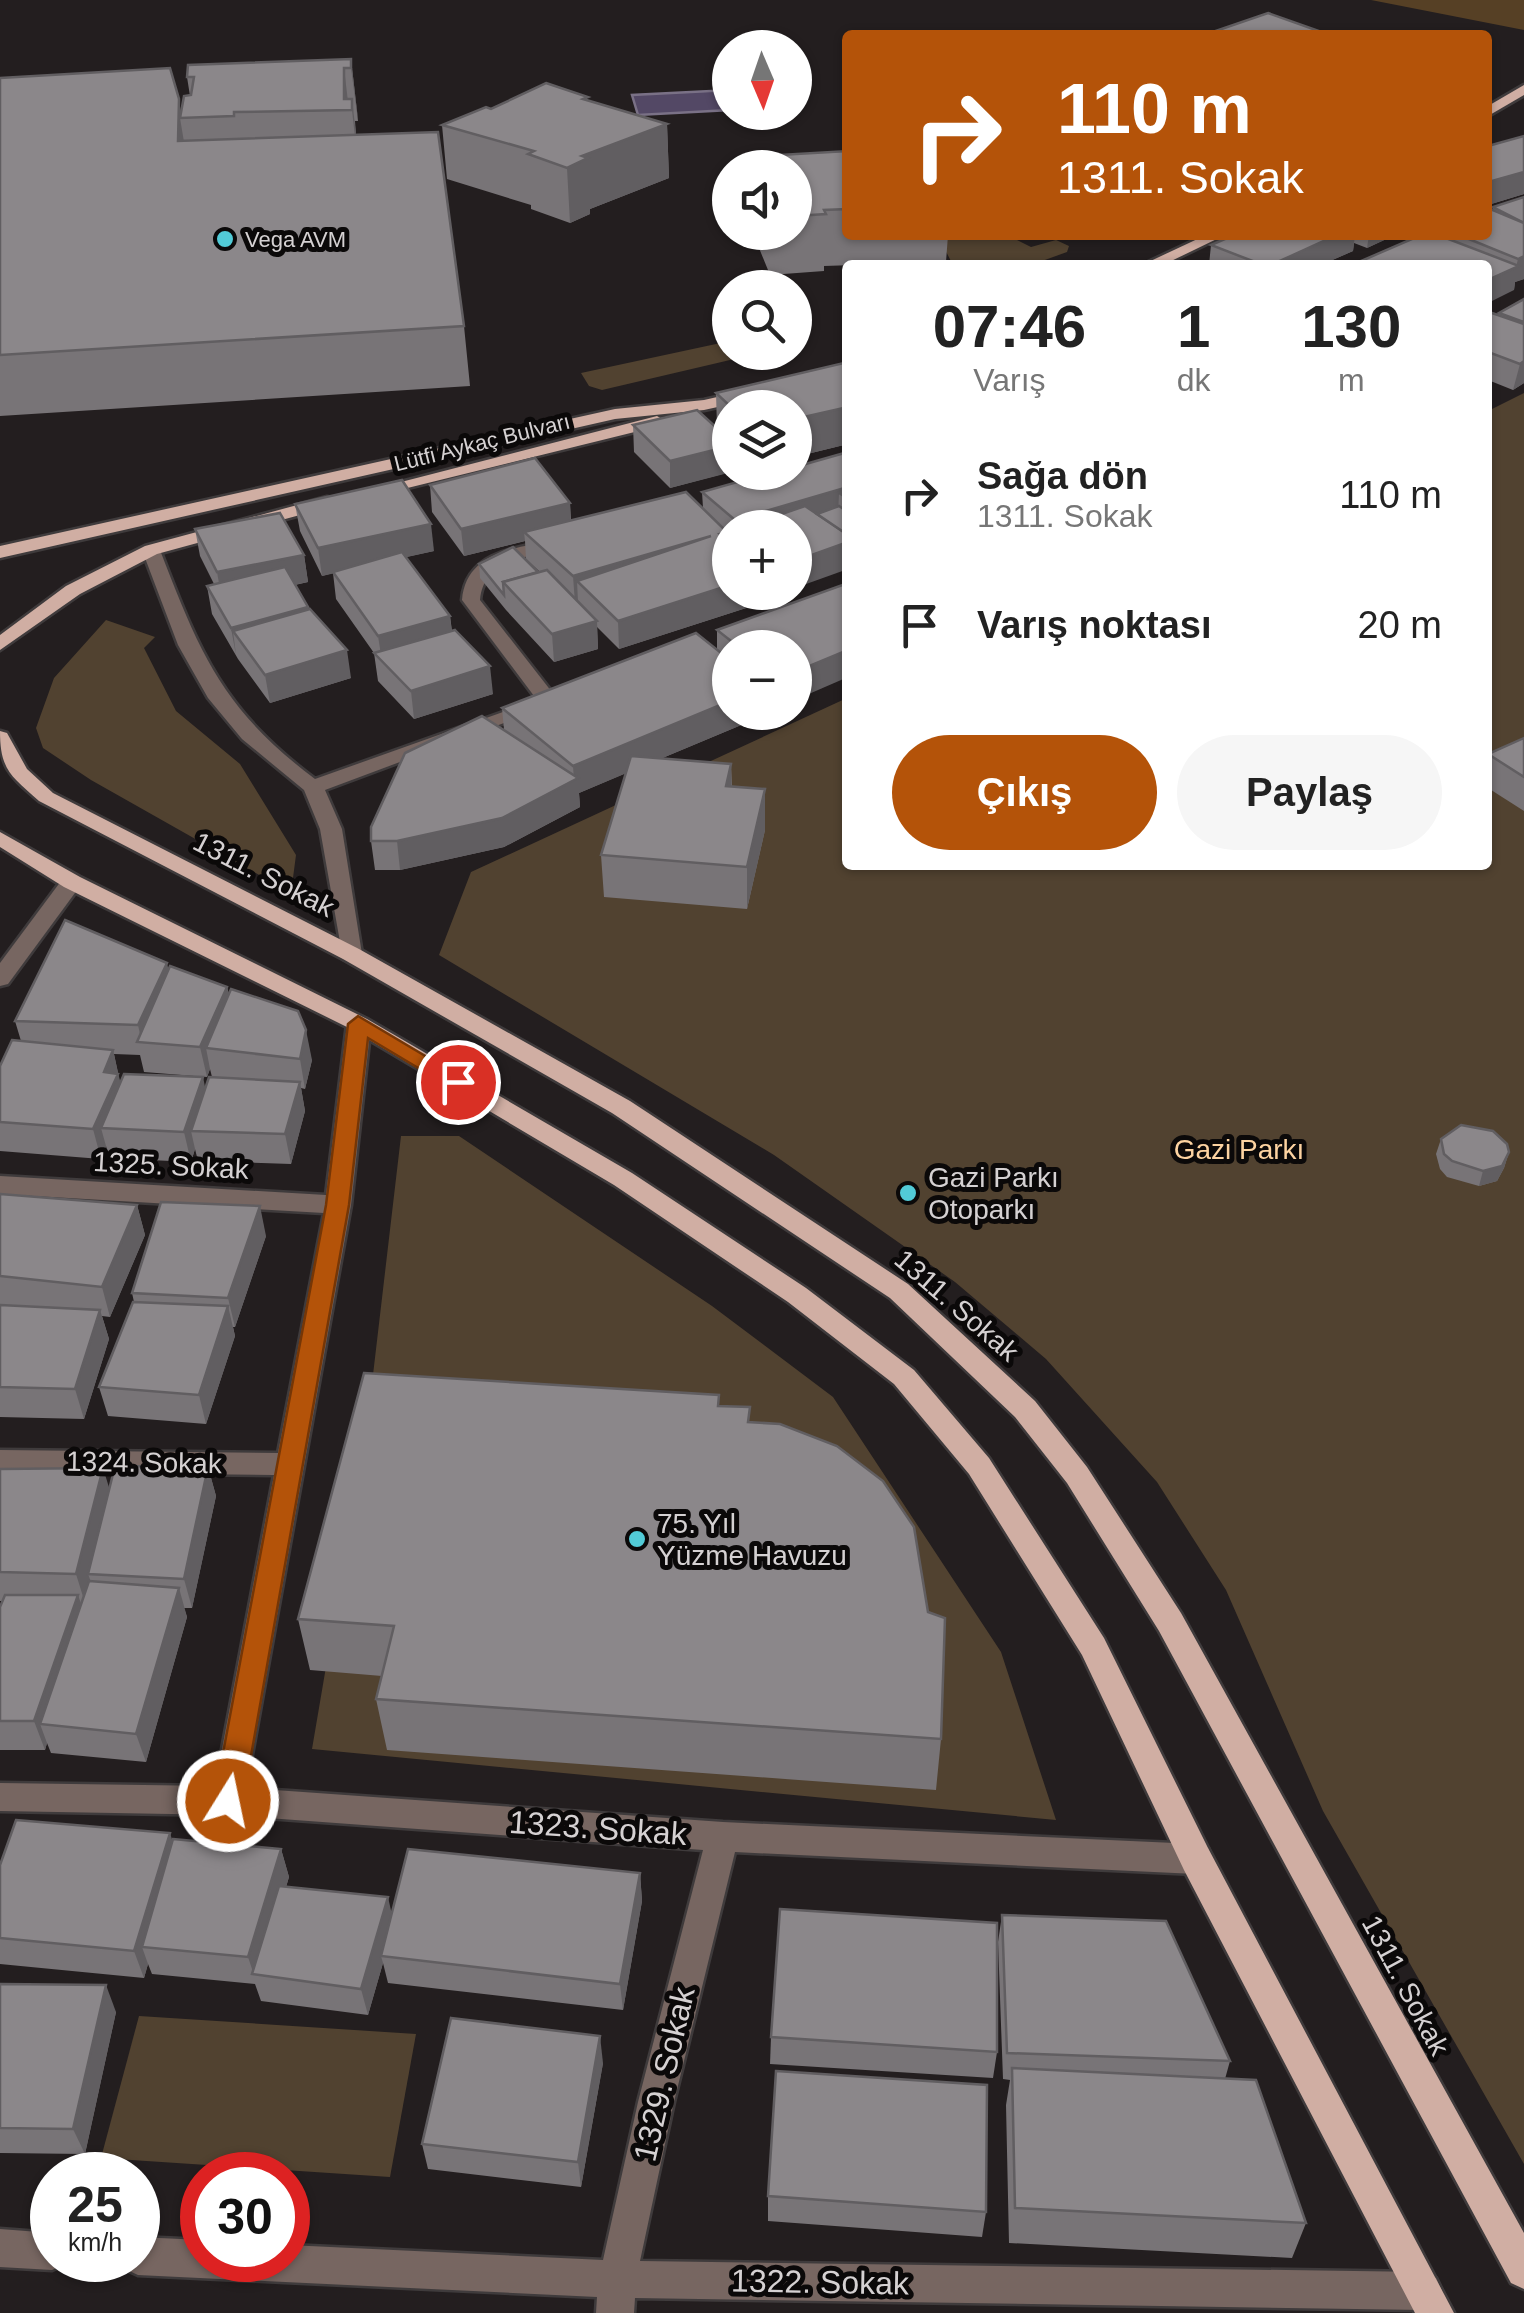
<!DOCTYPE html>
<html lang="tr">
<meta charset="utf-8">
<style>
body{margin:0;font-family:Arial,sans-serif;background:#f6f6f6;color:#222;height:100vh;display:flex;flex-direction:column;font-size:38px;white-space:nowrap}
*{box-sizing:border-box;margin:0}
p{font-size:32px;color:#767676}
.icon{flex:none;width:55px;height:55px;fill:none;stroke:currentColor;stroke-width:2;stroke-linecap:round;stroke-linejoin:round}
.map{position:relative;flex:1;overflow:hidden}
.panel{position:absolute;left:842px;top:260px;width:650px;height:610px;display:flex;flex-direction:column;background:#fff;border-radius:10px;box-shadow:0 2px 8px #0004}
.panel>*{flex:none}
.guide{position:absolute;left:842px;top:30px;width:650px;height:210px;border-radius:10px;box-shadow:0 2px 8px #0004;background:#b45309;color:#fff;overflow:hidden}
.needle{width:65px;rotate:178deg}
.tools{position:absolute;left:712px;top:30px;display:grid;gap:20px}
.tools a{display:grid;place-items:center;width:100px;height:100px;border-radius:50%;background:#fff;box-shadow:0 2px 8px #0004;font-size:50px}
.speed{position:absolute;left:30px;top:2152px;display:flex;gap:20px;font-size:50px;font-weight:700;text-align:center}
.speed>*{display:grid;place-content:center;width:130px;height:130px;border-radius:50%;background:#fff;box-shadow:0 2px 8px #0004;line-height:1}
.speed small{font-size:25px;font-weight:400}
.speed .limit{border:15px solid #d22;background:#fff;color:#111}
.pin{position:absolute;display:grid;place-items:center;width:85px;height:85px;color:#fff;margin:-42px;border:5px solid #fff;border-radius:50%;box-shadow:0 2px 10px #0007}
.me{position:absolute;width:110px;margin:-55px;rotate:10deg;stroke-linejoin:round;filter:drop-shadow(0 0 8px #0008)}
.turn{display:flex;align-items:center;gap:35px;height:210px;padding:0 50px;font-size:45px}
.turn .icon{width:130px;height:130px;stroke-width:2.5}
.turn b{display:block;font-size:70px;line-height:85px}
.eta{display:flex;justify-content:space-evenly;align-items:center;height:170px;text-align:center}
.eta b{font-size:60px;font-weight:700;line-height:70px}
.button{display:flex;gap:20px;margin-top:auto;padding:20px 50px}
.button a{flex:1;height:115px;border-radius:60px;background:#b45309;color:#fff;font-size:40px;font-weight:700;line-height:115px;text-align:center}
.button a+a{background:#f6f6f6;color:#222}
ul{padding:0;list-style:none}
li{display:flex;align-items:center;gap:30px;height:130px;padding:0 50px}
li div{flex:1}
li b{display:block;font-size:38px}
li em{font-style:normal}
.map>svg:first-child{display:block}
.green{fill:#514230}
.forest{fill:#564025}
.water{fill:#534865;stroke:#7a7186;stroke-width:2.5}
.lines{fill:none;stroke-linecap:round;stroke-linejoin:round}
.minor-casing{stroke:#3f3b3c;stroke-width:5}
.major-casing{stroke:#3f3b3c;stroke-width:5}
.minor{fill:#776661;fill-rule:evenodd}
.major{fill:#d0aea3;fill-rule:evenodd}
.wall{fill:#787477;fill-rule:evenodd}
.shaded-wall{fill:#615e61}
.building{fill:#8b878a;stroke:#615e61;stroke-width:2.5}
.route{fill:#b45309;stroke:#753606;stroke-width:2.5}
.poi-dot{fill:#52cbd7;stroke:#0b0909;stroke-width:4}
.labels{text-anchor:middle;stroke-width:10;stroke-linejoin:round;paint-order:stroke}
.far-poi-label{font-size:22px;fill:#d5d1d2;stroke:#0b0909;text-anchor:start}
.far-street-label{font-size:22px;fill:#d5d1d2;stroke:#0b0909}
.street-label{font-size:28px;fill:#d5d1d2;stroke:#0b0909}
.park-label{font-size:28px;fill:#fdd3a1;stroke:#0b0909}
.poi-label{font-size:28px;fill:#d5d1d2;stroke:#0b0909;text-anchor:start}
.near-street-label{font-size:32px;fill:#d5d1d2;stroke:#0b0909}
</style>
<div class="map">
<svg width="1524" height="2313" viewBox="0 0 1524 2313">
<rect width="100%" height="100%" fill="#231e1f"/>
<!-- green -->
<g class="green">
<polygon points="954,235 1007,235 1031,247 1056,240 1069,246 1067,252 1031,265 953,265 940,240"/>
<polygon points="730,341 730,352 760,353 602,390 589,386 581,373"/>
<polygon points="1524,393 1524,2164 1323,1811 1226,1590 1157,1482 1046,1359 955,1282 774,1155 439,955 471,872 847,698 848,865 1488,865 1488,411"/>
<polygon points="106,620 155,637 144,648 176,711 240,764 296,855 291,893 91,780 43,748 36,728 54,678"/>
<polygon points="401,1136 459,1136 712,1306 833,1397 1001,1652 1056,1820 312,1749 367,1426"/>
<polygon points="139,2016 416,2034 390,2177 101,2158"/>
</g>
<!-- forest -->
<polygon class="forest" points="1371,0 1524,0 1524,30"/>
<!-- water -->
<polygon class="water" points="730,90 730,110 638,115 632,95"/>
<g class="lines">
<defs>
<g id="minor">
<path d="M560,540L566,541V549C532,557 484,556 480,600L555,696V704L325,790L342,829L362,954L359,959H343L320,829L304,790L242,739L208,698L178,645L142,550L151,545L160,550C200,654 223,710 315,779L537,700L462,600C466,550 520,547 560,540Z"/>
<polygon points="72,875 83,882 8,984 0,986 0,963 64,877"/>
<polygon points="359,1016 371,1024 351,1205 246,1788 723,1822 1196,1844 1208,1848 1212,1859 1208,1870 1196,1874 735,1852 674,2102 640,2261 1423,2272 1436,2278 1442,2291 1436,2304 1423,2310 635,2298 634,2313 596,2313 597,2297 138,2275 125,2269 121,2260 138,2260 138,2237 202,2240 202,2260 288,2260 288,2245 603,2260 638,2102 703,1850 228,1815 0,1811 0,1783 215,1786 274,1475 0,1472 0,1450 278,1453 324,1213 0,1194 0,1176 326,1195 347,1024"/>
<polygon points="0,2229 52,2233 52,2260 67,2260 65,2264 52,2270 0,2267"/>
</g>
<g id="major">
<polygon points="1524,85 1524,95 1488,116 1488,106"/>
<polygon points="1206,235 1225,235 1163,265 1142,265"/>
<polygon points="748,390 756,395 754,399 704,410 615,419 0,558 0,546 615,409 704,400"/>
<polygon points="657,416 665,421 663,425 375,496 366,491"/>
<polygon points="327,497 333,498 333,506 157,554 80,594 0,650 0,635 66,586 145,546"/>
<path d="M0,731L7,733L27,769L53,793L359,949L630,1101L908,1284L1035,1401L1087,1467L1181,1613L1524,2233V2289L1511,2283L1159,1631L1067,1483L1015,1417L890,1298L612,1113L343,959L39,801C11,776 0,770 0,731Z"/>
<polygon points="0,832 80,877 367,1019 632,1173 806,1288 914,1370 989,1458 1104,1638 1208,1848 1454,2313 1415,2313 1184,1870 1082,1655 969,1474 894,1384 788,1302 614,1185 351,1029 64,887 0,847"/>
</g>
</defs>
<!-- minor casing -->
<use href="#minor" class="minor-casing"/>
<!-- major casing -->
<use href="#major" class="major-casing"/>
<!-- minor -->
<use href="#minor" class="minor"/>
<!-- major -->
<use href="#major" class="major"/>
</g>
<!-- wall -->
<g class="wall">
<polygon points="351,59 357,111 358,121 355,121 356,135 464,326 470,386 0,416 0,78 179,99 181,114 190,96 187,77"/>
<polygon points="588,100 667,124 669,178 590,209 590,214 570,223 531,209 531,205 447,179 442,125 491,109"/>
<polygon points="1488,146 1524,194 1488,205"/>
<polygon points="848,151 848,235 948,235 946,262 824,266 824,271 770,275 759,248 759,232 795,232 795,168 745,168 745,157"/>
<polygon points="1524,197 1524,279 1515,282 1514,290 1421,235 1488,235 1493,207"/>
<polygon points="1234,235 1395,235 1367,248 1354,243 1353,251 1321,265 1209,265 1211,245"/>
<polygon points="1524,299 1524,383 1513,390 1488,380 1488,315 1498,315 1499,313"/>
<polygon points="848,362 848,444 795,457 795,408 730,408 730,472 670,488 634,452 633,425 717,428 716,393"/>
<polygon points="848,452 848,569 795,528 730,528 730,592 777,598 619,649 597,627 598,649 554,662 506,610 480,578 479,564 540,572 526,559 525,541 464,556 432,512 430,485 570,503 571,520 703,508 702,492"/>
<polygon points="295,504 434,551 406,557 450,616 452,631 493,694 414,719 378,681 374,653 336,599 333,573 322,576 300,531"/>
<polygon points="195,529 304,555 308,582 295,585 308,610 351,678 270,703 238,659 212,614 207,586 214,584 200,556"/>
<polygon points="717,630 795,648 730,648 730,712 765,715 660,759 731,764 732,786 765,789 765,830 747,909 604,897 601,855 626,773 579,793 580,807 504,847 400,870 375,870 371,841 504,730 502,708 717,650"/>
<polygon points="1524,738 1524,811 1488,788 1488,754"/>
<path d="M168,969L227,987L229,994L312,1060L305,1089L301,1088L305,1111L291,1164L198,1161L195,1149L191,1162L109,1158L106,1146L101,1159L0,1151V1066L21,1041L15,1021ZM114,1054L140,1055L144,1072L207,1077L210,1069L212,1077L205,1088L120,1083Z"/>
<polygon points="1441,1139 1509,1152 1504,1168 1497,1181 1479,1186 1447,1177 1440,1169 1436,1154"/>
<polygon points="0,1194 137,1205 145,1235 110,1317 102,1316 109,1339 84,1419 0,1417"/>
<polygon points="266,1236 235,1327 233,1327 235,1336 206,1424 108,1416 99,1387 134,1302 132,1293"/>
<polygon points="719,1406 750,1422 941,1739 936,1790 387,1750 376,1699 382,1676 310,1670 298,1619"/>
<polygon points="208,1467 216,1496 192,1608 184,1608 187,1617 146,1762 51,1753 47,1743 45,1750 0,1750 0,1607 2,1601 0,1601 0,1469 109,1488"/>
<polygon points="173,1841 281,1849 289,1877 286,1887 392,1913 640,1873 642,1901 623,2010 388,1983 383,1963 368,2015 261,2001 255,1984 152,1974 148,1964 144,1978 0,1964 0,1865"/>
<polygon points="1002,1915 1230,2061 1225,2079 1306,2223 1292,2258 1009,2243 1006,2105 1010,2080 1003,2079 998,1942"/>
<polygon points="0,1984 116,2012 85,2154 0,2153"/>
<polygon points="771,2037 997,2052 993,2078 770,2064"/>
<polygon points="603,2063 581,2187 428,2169 422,2144"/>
<polygon points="768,2196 986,2212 982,2237 768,2221"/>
</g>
<!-- shaded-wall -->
<g class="shaded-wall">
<polygon points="351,59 357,111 358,121 351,68"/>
<polygon points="344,68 349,110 344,99"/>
<polygon points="179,99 180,118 187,160 178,141"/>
<polygon points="352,99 358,152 358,164 352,110"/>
<polygon points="667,124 669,178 590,209 590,214 570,223 567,168 582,156"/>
<polygon points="1524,172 1524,194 1488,205 1492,181"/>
<polygon points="1337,235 1355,235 1353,251 1321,265 1271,265"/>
<polygon points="1369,235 1395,235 1367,248"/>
<polygon points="1524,256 1524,279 1515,282 1514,290 1488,303 1488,280 1516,267 1518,259"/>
<polygon points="1524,361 1524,383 1513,390 1520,364"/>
<polygon points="848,407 848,444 795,457 795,419"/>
<polygon points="730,446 730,472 732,472 670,488 670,461"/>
<polygon points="848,487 848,499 839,493 838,516 795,528 735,528 735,520"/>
<polygon points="570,503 571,530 524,532 525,541 464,556 461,529"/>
<polygon points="431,524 434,551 322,576 318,548"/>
<polygon points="711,536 577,581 578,602 575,603 573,576"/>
<polygon points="848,542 848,569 795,588 795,561"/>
<polygon points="304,555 308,582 222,600 217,572"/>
<polygon points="730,585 730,592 777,592 777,598 619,649 618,621"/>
<polygon points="308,607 312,635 233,631 236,655 231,628"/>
<polygon points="450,616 453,643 382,661 378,636"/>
<polygon points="597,621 598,649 554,662 552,634"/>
<polygon points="347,650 351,678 270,703 265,675"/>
<polygon points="848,650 848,677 795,700 795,672"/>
<polygon points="490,666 493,694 414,719 411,691"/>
<polygon points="730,701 730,712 765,712 765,715 579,793 580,807 504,847 400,870 397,841 574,780 573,766"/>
<polygon points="731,764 732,805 726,786"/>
<polygon points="765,789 765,830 747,909 747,867"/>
<polygon points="167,963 174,993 142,1043 138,1025"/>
<polygon points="227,987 233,1016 206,1048 210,1069 207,1077 200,1047"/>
<polygon points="306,1030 312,1060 305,1089 300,1059"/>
<polygon points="113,1050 125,1103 101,1128 106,1146 101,1159 93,1129 104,1072"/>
<polygon points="203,1077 209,1106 191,1131 195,1149 191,1162 184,1132"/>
<polygon points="300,1082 305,1111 291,1164 285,1134"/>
<polygon points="1509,1152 1504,1168 1497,1181 1479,1186 1483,1171"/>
<polygon points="137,1205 145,1235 110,1317 102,1287"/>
<polygon points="260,1206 266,1236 235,1327 228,1298"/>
<polygon points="228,1306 235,1336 206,1424 199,1395"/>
<polygon points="100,1310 109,1339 84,1419 75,1389"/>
<polygon points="208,1467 216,1496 192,1608 184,1579"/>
<polygon points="103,1468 112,1497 88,1574 91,1582 85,1603 76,1574"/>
<polygon points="179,1588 187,1617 146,1762 136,1734"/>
<polygon points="78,1595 88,1624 40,1724 47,1743 45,1750 34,1721"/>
<polygon points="170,1833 179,1861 142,1947 148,1964 144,1978 134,1951"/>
<polygon points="281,1849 289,1877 259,1975 254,1975 248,1957"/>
<polygon points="640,1873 642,1901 623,2010 620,1984"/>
<polygon points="388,1897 394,1924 381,1956 383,1963 368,2015 361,1989"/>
<polygon points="106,1985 116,2012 85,2154 73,2129"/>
<polygon points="600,2036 603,2063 581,2187 578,2162"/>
</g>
<!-- building -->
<g class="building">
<polygon points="1268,13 1330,35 1204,35"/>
<polygon points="351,59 351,68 344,68 344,99 352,99 352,110 234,112 234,116 180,118 184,96 191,95 194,77 187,77 188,65"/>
<polygon points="170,68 179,99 178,141 438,132 464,326 0,355 0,78"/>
<polygon points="546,83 588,97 583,99 667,124 582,156 588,158 567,168 528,154 534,151 442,125 486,107 491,109"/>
<polygon points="1524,136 1524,172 1492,181 1488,179 1488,146"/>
<polygon points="848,151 848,209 824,210 826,214 795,216 795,168 750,168 745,157"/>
<polygon points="1524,197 1524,223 1493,207"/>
<polygon points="1488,208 1524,223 1524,256 1518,259 1459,235 1488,235"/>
<polygon points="1234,235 1337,235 1271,265 1263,265 1211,245"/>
<polygon points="1421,235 1438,235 1519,266 1488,280 1488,265 1352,265"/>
<polygon points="1524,299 1524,322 1499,313"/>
<polygon points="1492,313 1524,324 1524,361 1520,364 1488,352 1488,315"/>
<polygon points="848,362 848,407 795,419 795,408 732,408 716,393"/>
<polygon points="697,410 730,440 730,446 670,461 633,425"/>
<polygon points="848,452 848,487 735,520 702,492 773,472 795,472 795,467"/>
<polygon points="535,458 570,503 461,529 430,485"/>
<polygon points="402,480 431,524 318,548 295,504"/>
<polygon points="848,490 848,499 839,493"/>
<polygon points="686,492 727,532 720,534 730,540 730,585 618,621 577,581 711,536 573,576 524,532"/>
<polygon points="805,506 848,535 848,542 795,561 795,528 742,528"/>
<polygon points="839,506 848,512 848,535 817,514"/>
<polygon points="280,513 304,555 217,572 195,529"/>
<polygon points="513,547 538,572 503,582 504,595 479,564"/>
<polygon points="402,552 450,616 378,636 333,572"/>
<polygon points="285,567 308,607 231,628 207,586"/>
<polygon points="547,570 597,621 552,634 503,582"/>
<polygon points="848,583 848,650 795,672 795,648 740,648 717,630"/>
<polygon points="310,609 347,650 265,675 233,631"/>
<polygon points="455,630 490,666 411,691 374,653"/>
<polygon points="696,633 730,660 730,701 573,766 502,708"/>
<polygon points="482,716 578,778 502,818 397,841 371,841 371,827 405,753"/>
<polygon points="1524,738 1524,777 1488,754"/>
<polygon points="631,756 731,764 726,786 765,789 747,867 601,855"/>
<polygon points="65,920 167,963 138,1025 15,1021"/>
<polygon points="170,966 227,987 200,1047 137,1042"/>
<polygon points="231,989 298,1011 306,1030 300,1059 206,1048"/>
<polygon points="12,1040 113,1050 104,1072 118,1074 93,1129 0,1122 0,1066"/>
<polygon points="124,1074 203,1077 184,1132 101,1128"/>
<polygon points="209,1077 300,1082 285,1134 191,1131"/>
<polygon points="1461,1125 1493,1131 1507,1144 1509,1152 1502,1166 1483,1171 1452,1161 1444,1154 1441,1139"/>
<polygon points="0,1194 137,1205 102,1287 0,1276"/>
<polygon points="161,1202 260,1206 228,1298 132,1293"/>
<polygon points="133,1302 228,1306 199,1395 99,1387"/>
<polygon points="0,1305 100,1310 75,1389 0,1387"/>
<polygon points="364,1373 719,1395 718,1406 750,1407 748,1422 780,1424 837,1446 883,1481 914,1527 928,1612 945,1618 941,1739 376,1699 394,1626 298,1619"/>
<polygon points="115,1466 208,1467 184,1579 88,1574"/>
<polygon points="103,1468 76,1574 0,1572 0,1469"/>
<polygon points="89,1581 179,1588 136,1734 40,1724"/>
<polygon points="5,1595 78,1595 34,1721 0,1721 0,1607"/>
<polygon points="16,1820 170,1833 134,1951 0,1938 0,1865"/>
<polygon points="173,1839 281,1849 248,1957 142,1947"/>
<polygon points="408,1849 640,1873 620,1984 381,1956"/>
<polygon points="279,1886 388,1897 361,1989 252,1974"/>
<polygon points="780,1909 997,1923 997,2052 771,2037"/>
<polygon points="1002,1915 1166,1921 1230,2061 1007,2053"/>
<polygon points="0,1984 106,1985 73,2129 0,2128"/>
<polygon points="451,2018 600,2036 578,2162 422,2144"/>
<polygon points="1012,2068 1256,2080 1306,2223 1015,2208"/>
<polygon points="776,2071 987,2085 986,2212 768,2196"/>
</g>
<!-- route -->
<polygon class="route" points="358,1016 469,1082 458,1089 450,1087 368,1038 349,1205 243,1801 239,1810 228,1814 218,1810 214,1801 326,1205 348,1024"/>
<!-- markers -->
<g class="poi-dot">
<circle cx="225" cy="239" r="10"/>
<circle cx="908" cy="1193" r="10"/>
<circle cx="637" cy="1539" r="10"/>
</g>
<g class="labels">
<!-- far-poi labels -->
<g class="far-poi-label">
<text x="245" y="247">Vega AVM</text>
</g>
<!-- far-street labels -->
<g class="far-street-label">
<text transform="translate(482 442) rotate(-14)" y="8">Lütfi Aykaç Bulvarı</text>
</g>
<!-- street labels -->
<g class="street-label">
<text transform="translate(264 874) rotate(27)" y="10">1311. Sokak</text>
<text transform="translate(171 1165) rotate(3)" y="10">1325. Sokak</text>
<text transform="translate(957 1305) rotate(41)" y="10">1311. Sokak</text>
<text transform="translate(144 1462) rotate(1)" y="10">1324. Sokak</text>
<text transform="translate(1406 1985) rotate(62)" y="10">1311. Sokak</text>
</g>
<!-- park labels -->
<g class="park-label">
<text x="1239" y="1159">Gazi Parkı</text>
</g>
<!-- poi labels -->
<g class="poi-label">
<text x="928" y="1187">Gazi Parkı<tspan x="928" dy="32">Otoparkı</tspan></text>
<text x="657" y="1533">75. Yıl<tspan x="657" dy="32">Yüzme Havuzu</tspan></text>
</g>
<!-- near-street labels -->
<g class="near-street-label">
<text transform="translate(598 1828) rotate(4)" y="11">1323. Sokak</text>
<text transform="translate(664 2074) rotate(-77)" y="11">1329. Sokak</text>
<text transform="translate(820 2282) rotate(1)" y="11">1322. Sokak</text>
</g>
</g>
</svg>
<div class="tools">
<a><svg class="needle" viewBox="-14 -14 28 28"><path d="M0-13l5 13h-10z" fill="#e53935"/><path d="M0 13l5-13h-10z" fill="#767676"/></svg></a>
<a><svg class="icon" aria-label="sound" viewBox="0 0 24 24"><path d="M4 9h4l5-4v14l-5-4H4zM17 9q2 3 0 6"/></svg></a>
<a><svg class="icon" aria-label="search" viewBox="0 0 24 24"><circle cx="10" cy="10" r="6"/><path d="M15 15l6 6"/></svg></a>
<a><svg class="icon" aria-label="layers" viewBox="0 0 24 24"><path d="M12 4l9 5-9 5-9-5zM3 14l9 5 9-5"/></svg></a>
<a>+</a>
<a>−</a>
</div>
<div class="speed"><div>25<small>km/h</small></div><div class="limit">30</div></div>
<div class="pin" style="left:458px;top:1082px;background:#d93025"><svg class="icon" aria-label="arrive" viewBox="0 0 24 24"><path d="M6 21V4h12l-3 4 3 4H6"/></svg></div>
<svg class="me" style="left:228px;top:1801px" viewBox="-20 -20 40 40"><circle r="17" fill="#b45309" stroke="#fff" stroke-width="3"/><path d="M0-11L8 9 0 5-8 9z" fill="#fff"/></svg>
<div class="guide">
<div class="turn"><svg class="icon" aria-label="right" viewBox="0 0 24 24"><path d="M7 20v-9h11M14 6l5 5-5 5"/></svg><div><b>110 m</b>1311. Sokak</div></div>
</div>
<section class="panel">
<div class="eta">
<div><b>07:46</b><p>Varış</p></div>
<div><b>1</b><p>dk</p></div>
<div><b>130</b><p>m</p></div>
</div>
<ul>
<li><svg class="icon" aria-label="right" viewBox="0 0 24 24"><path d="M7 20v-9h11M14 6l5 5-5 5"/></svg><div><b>Sağa dön</b><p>1311. Sokak</p></div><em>110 m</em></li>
<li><svg class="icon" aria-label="arrive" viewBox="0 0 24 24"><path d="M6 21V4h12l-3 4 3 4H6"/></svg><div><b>Varış noktası</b></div><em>20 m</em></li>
</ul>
<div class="button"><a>Çıkış</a><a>Paylaş</a></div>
</section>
</div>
